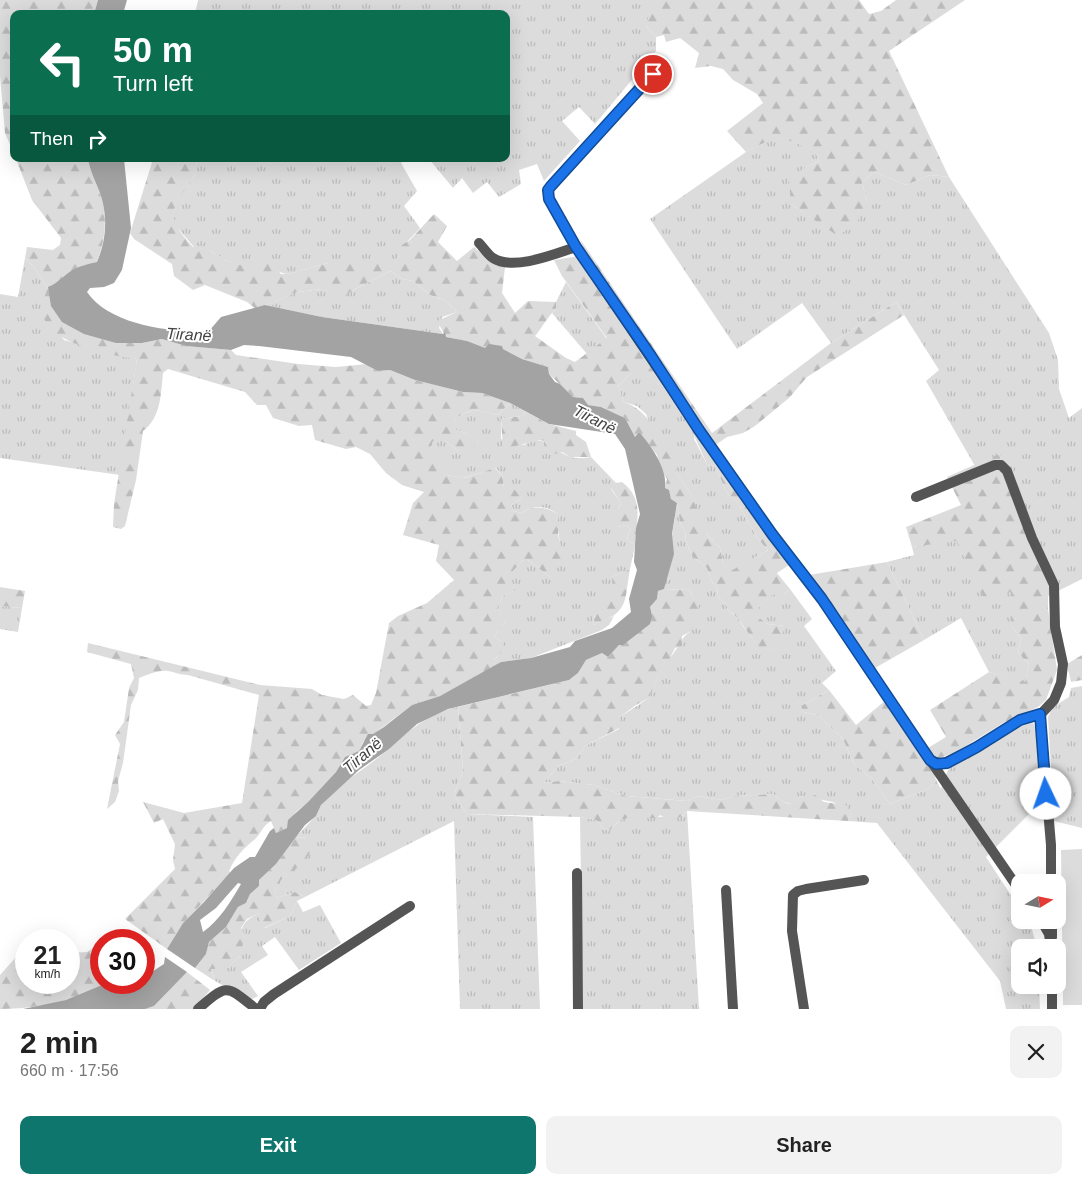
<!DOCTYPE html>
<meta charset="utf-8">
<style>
body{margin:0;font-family:Helvetica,sans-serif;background:#f2f2f2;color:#222;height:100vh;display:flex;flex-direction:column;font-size:19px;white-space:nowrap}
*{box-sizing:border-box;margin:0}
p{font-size:16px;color:#767676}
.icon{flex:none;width:28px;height:28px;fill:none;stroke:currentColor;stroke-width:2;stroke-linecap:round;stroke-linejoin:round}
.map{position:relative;height:1009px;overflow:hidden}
.details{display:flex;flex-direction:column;background:#fff;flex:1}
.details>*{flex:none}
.banner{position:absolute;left:10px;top:10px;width:500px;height:152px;border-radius:10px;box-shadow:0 5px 20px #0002;background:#0b6e4f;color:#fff;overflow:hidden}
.needle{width:32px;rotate:80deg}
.tools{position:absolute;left:1011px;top:874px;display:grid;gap:10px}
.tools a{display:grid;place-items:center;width:55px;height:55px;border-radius:10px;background:#fff;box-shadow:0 5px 20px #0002;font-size:25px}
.speed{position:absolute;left:15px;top:929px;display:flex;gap:10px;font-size:25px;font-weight:700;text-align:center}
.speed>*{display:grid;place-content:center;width:65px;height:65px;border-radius:50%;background:#fff;box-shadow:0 5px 20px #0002;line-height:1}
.speed small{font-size:12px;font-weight:400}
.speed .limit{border:8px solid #d22;background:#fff;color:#111}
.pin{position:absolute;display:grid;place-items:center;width:42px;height:42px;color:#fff;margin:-21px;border:2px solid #fff;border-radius:50%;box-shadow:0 1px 5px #0007}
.me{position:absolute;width:55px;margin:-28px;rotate:357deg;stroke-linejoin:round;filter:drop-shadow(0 0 4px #0008)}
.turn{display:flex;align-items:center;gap:18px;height:105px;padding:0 20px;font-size:22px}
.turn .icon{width:65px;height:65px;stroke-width:2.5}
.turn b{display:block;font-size:35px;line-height:42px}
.then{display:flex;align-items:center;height:48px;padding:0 20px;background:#0003;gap:10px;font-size:19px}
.round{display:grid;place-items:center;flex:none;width:52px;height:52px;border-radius:10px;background:#f2f2f2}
.overview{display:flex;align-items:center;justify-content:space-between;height:85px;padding:0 20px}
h1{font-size:30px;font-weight:800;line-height:38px}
.action{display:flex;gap:10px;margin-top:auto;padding:10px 20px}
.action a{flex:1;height:58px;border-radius:10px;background:#0f766e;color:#fff;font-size:20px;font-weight:800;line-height:58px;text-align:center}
.action a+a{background:#f2f2f2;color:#222}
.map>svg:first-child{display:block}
.grass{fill:url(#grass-tufts)}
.forest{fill:url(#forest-firs)}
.green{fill:#dcdcdc}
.water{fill:#a3a3a3;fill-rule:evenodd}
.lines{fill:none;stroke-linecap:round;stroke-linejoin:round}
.minor{stroke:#555;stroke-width:10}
.route-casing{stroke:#114b97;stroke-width:12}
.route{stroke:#1a73e8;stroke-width:9}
.labels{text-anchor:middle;stroke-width:4;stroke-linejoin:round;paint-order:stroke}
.water-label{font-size:16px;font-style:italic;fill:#444;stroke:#fff}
</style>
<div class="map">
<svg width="1082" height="1009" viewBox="0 0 1082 1009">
<defs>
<pattern id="grass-tufts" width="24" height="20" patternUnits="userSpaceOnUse" patternTransform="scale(1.25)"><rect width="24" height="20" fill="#dcdcdc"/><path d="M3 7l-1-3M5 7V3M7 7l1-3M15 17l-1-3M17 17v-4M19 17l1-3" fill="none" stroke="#bbb"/></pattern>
<pattern id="forest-firs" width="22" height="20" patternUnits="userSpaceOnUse" patternTransform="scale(1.25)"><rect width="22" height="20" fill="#dcdcdc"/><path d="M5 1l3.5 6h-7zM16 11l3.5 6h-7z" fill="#bbb"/></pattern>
</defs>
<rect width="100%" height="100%" fill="#fff"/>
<!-- grass -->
<g class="grass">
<polygon points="198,0 660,0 646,26 656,37 656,51 595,124 579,107 562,121 580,141 544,181 537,164 519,170 521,184 499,197 487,182 473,193 462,178 453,188 429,159 506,159 506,14 195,14"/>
<polygon points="771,138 787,139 815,151 819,161 806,167 791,204 814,219 867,202 862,182 875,172 906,185 930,175 949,177 1049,333 1058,360 1059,389 1069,418 1082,408 1082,579 1048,596 1048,584 999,454 975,466 926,381 939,370 896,302 831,343 802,303 737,349 650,219 746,152"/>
<path d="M197,159H407L401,163L417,191L404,206L420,228C407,243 403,243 395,263H328L288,274C274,274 263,255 250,269L225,260L211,251L194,247L175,225L173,214L177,199L187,183L194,177Z"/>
<path d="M25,258C35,266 39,277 48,287L42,307L64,340L137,359L120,475L0,458V294L18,297Z"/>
<polygon points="391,271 402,279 413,281 430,295 446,301 457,312 442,317 439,328 443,334 322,317 265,305 297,292 322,289 345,297 351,291"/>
<polygon points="566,282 607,339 587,354 552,313 556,309 556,302"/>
<polygon points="644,366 659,385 662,383 695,432 694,439 707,464 715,466 727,493 737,502 758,539 768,550 729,573 723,563 720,548 707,535 701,524 690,492 676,473 669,452 651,426 646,414 637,406 624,402 618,386 628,376"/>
<path d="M510,403L526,412L522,416L501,419V439L524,445C547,432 551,451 571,457C578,459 585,458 591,457L616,483L611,489L621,503L611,524L618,527L625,525L631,529L627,539L635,545L630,569L612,577L614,598C605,605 592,613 593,625L614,616L609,625L602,630L531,658L501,662L494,667V660L498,656L502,642L494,636L506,621L507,614H501L498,610L502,596L516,590L508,575L523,560H528L550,577L561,550L557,524L558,514C545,505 534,505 521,513L514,511L511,505L522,498L504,487L502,475L496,468L463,478L447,475L431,448L433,441H445L459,451L468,434L454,429V420C470,407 479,410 498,415Z"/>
<path d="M677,503L680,522L685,532L686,541L692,556L707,568L712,582L717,587L718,597L726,604L728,610C740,618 750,639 763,650L774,649L784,626L768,624L759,618V607L772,594H784L790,589L812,619L804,626L836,671L822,683L829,690L801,706L803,712L818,715L843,739L854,764L871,778L890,804L930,788L936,780L941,789C944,779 947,769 956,761C967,752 1020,724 1033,723L1038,735L1042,809L1033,810L986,857L1020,909V920H1027L1031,926L1037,947L1020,948V985H1039L1040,1009H1006L1000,981L877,823L848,821L851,813L833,802L802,796L791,804L783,802L773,794L734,796L722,800L698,796L687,801L626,796L594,785L559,781L543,783L558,766L576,759L585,746L619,729L620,717L649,698L665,661C677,655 678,639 691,631C696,614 699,605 689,590L664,589Z"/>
<polygon points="956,540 987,604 1012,591 1012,627 1021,638 1018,653 1029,664 1025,683 989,672 961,618 924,640 887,562 914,555 912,547"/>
<polygon points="0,606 22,608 18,632 0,629"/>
<polygon points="1082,686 1082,828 1054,821 1048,717 1053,707 1069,697 1071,688"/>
<path d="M458,707L463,771L454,795L467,814L533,817L540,1009H460L454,821L305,897L295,892L277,898L275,893L277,883L288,874L308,838L296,837C298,835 316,816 317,814C319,811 319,807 322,804C336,786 357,774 375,760C400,740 424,713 458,707Z"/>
<polygon points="687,811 699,1009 583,1009 580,817 596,820 603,828 609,831 620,820 629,818 682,816"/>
<path d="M297,901L303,912L320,905L341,943L299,970L275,937L262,946L268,955L241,972L258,996L250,1000L215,981L211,968H230L232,963L240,956C241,933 237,924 259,913L265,928L290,916Z"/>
</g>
<!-- forest -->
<g class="forest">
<polygon points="0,0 98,0 94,14 14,14 14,154 5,133 0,76"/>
<path d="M660,0H859L869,14L881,11L896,0H965L889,51L949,177L930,175L906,185L875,172L862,182L867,202L857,222L838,236L791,204L789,179L806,167L819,161L815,152C780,135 779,134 746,152L727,131L763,103L757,94L733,80L723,69L711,66L695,68L699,53L680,38L666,42L664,35L656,37L646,26L649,15Z"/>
<path d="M16,159H88C90,172 97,184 101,196C108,219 105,241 97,262C81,266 71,270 59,282L116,343H142L162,339L186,346L231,350L236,355L298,364L336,367L367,364L378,371L390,370L415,380L463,392L482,393L510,403L498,415C479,410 470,407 454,420V429L468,434L477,443L470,450L459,451L445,441H433L431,448L447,465V475L464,478L495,468L502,475L504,487L513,488L522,498L511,505L514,511L521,513C534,505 545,506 558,514V535L564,559L550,577L528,560H523L509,575L516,590L502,596L498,610L501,614H508L506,621L494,636L502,642L505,648L494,660V667L440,696L412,705L363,742L359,751L345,757L336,772L308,802L296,812L287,828L276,833L271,821C262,826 261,834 254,840C243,849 235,857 229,871L231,873L183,923L167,949L125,919L175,869L173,860L175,844L163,819L154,823L143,802L184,813L242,803L259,695L188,675C180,675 175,672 168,671C157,670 148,675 139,678L138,690L131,705L123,763L118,781L119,791L115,802L107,809L120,744L115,735L124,722L129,688L134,678L131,664L87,652L88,643L260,685L312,689L322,695L344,699L353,695L366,706L371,705L376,693L389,623L398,616L427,603L454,580L436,561L439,545L403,535L413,503L424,492L402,485L386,473L370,454L356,447L346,449L315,440L312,425L299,426L273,418L266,405H257L245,392L168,369L163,373C161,393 161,418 143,431L136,480L125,526L121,529L113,527L114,504L137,359C110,355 39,343 42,306C43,300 46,293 48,287C39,277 35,266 25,258L27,247L53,250L60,245L61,238L32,200Z"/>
<path d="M153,159H197C196,164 196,173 193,178C171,209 164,216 193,247L203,246L225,260L250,268C260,258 273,264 281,274H288L328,263H395L402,245L410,240L434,214L447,226L438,242L457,261L474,247L489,260L505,267L502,293L515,313L528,301L556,302V309C547,317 543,327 535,336L566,358L575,362L607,338L562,276L554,260L579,256L662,383L661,387L659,385L644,367L628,376L618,386L624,402C651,411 659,440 678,461L676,473L690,492L707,535L720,548L723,563L729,572L768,550L758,539L737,502L727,493L715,466L707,464L692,431L789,565L777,573L790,589L784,594L772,595L759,607V618L768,624L784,626L783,634L774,649L763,651C750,639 741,618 728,610L726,604L718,597L717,587L712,582L707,568L692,556L686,541L685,532L680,522L677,503L671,499L669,491L665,488L667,479L660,469L657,455L639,432L635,437L625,418L601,407L587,405L583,398L573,397L549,374L548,367L522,359L503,349L480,348L467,341L446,337L437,321L457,312L446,301L430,295L413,281L402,279L391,271L351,291L345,298L322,289L297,292L256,309L247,302L205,285L193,290L174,276L172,264L134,239L130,233Z"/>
<polygon points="580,239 712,433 831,343 896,302 904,315 807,377 789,398 755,426 743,433 727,437 714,446 585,252"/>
<polygon points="526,412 549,424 576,431 576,435 586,442 591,457 570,457 562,452 551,455 544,445 544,441 540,440 503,449 501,419 522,416"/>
<polygon points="999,454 1048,584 1048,609 1057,670 1046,700 1038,707 1003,723 956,752 937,759 928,748 946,737 930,710 989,672 1025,682 1029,664 1018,653 1021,638 1012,627 1012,591 987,605 956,541 912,547 906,527 961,505 947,477"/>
<path d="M622,482C645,499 636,522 635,545L627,539L631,529L625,525L618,527L603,523L606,510L619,508L621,503L611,488L616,483Z"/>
<polygon points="887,562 924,640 875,668 809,575"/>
<path d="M630,569C624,602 630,612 593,625C593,617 598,612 598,603L613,598L612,577Z"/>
<polygon points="0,587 25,591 22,608 0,606"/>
<path d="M664,589L689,590L701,611L691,631L682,636V646L675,648L670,658L665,662L649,698L636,705L620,717L623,726L585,746L576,759L558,766L543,783L559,781L594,785L626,796L687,801L698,796L722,800L734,796L773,794L783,802L790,804L802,796L815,795L824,802L846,805L851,813L848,821L687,811C679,820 671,822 660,815L657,818H629L620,820L609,831L603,828L596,820L580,817L467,814L454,795L463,771L458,707L569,680L578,673L586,660L602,653L608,657L619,645L649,624L650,607L657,599L658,591Z"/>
<polygon points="1082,655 1082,680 1071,682 1067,664"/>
<polygon points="829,690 856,725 886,700 933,771 936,780 930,788 890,804 871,778 854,764 843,739 818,715 803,712 801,706"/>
<path d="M296,837L308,838L313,848C310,853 306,860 301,865C291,874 270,881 277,898L295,892L305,897L297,901L290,916L264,928L260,922L259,913L247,919L241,928L245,935L240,956L232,963L231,968L211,969L215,981L195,968L206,954L209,942L226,927L238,907L246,903L250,894L259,886V880L276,864Z"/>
<polygon points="120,929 140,940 105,940"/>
<path d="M101,943V982L107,983C77,1001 35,1009 0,1009V975L26,946V982H69V953L87,952Z"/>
<polygon points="187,972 210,990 194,1009 145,1009 154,1006"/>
</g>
<!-- green -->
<polygon class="green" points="1082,849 1082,1005 1063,1005 1061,850"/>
<!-- water -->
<g class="water">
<polygon points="98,0 127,0 123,14 94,14"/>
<path d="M88,159H124L131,228L122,270L114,283L104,287L90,288L87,292C109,325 172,333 209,331L221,317L265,305L322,317L443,334L445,332L446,337L467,341L485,348L489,344L502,346L503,349L522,359L548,367L549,374L555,382L560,384L573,397L583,398L588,405L601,407L625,418L635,437L639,432C651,445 668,470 665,488L669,490L671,499L677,503L672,534L674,554L664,589L658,591L657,599L650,607L652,616L650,624L623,645H619L608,657L602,653L586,660L578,673L569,680L448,709L417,724L389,749L359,770L321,805L316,816L305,825L276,864L259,880V886L250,894L246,903L238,907L226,927L209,942L206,954L195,968L167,949L183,923L204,902L234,868L250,857H255L270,831L274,828L276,833L287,828L288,820L308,802L336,772L345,757L359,751L368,734H373L384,727L412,705L440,696L501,662L531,658L570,647L575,641L612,628L631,612L629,599L637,570L634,562L636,528L640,514L625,449L615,434L549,424L510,403L482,393L463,392L415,380L390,370L378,371L351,357L259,346L244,345L231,350L186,346L162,339L142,343H116L84,334L62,322L51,306L48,287C58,283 62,277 71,271C79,266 88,264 97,262C106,241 108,219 101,196C97,184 90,172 88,159ZM238,883L241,884C231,901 220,920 203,932L200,920L216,908Z"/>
<polygon points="165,957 187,972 154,1006 145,1009 23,1009 66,1000 107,983 144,982 144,977 164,964"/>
</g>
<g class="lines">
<!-- minor -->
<g class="minor">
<polyline points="653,74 551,186 548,190 549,199 576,247 699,430 772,534 822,599 930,760 942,764 977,747 1020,720 1040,715 1054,700 1061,683 1063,664 1055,627 1054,585 1032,538 1007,471 1001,465 995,465 916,497"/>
<path d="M479,243C483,247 488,255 493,258C513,271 555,254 576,247"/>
<polyline points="1040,715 1051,845 1051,882"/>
<polyline points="930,760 1020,891"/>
<polyline points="577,873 578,1009"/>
<polyline points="726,890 733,1009"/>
<polyline points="1041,920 1049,934 1051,948"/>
<polyline points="1052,920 1052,937"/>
<polyline points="1052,985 1052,1009"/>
<path d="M198,1009C228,983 226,985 256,1009"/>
<polyline points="260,1009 264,1002 274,994 410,906"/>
<polyline points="804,1009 792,931 793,895 798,891 806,889 864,880"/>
</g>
</g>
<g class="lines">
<defs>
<polyline id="route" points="653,74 551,186 548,190 549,199 576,247 651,356 699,430 772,534 822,599 930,760 936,764 947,763 977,747 1020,720 1040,714 1046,794"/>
</defs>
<!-- route casing -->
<use href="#route" class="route-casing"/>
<!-- route -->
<use href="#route" class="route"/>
</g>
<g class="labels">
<!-- water labels -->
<g class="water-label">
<text transform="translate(189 334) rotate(3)" y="6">Tiranë</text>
<text transform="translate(595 419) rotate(27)" y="6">Tiranë</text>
<text transform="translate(362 755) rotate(-40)" y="6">Tiranë</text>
</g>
</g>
</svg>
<div class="tools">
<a><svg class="needle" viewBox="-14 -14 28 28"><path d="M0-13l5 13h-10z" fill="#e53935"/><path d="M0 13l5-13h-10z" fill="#767676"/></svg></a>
<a><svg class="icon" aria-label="sound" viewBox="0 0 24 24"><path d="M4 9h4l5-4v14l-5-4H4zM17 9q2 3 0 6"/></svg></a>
</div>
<div class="speed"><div>21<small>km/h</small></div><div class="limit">30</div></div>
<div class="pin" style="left:653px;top:74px;background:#d93025"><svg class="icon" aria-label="arrive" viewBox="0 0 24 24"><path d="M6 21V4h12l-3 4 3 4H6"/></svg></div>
<svg class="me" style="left:1046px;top:794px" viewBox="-20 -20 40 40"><circle r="19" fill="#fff"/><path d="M0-13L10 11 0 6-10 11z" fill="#1a73e8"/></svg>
<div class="banner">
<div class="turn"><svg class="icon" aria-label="left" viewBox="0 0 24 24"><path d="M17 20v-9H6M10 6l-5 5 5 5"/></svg><div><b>50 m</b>Turn left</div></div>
<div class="then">Then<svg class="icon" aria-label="right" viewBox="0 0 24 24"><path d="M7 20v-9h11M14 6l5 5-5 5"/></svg></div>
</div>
</div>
<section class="details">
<div class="overview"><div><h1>2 min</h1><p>660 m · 17:56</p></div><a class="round"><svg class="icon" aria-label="close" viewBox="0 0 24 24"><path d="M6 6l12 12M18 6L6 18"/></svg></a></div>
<div class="action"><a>Exit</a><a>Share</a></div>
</section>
